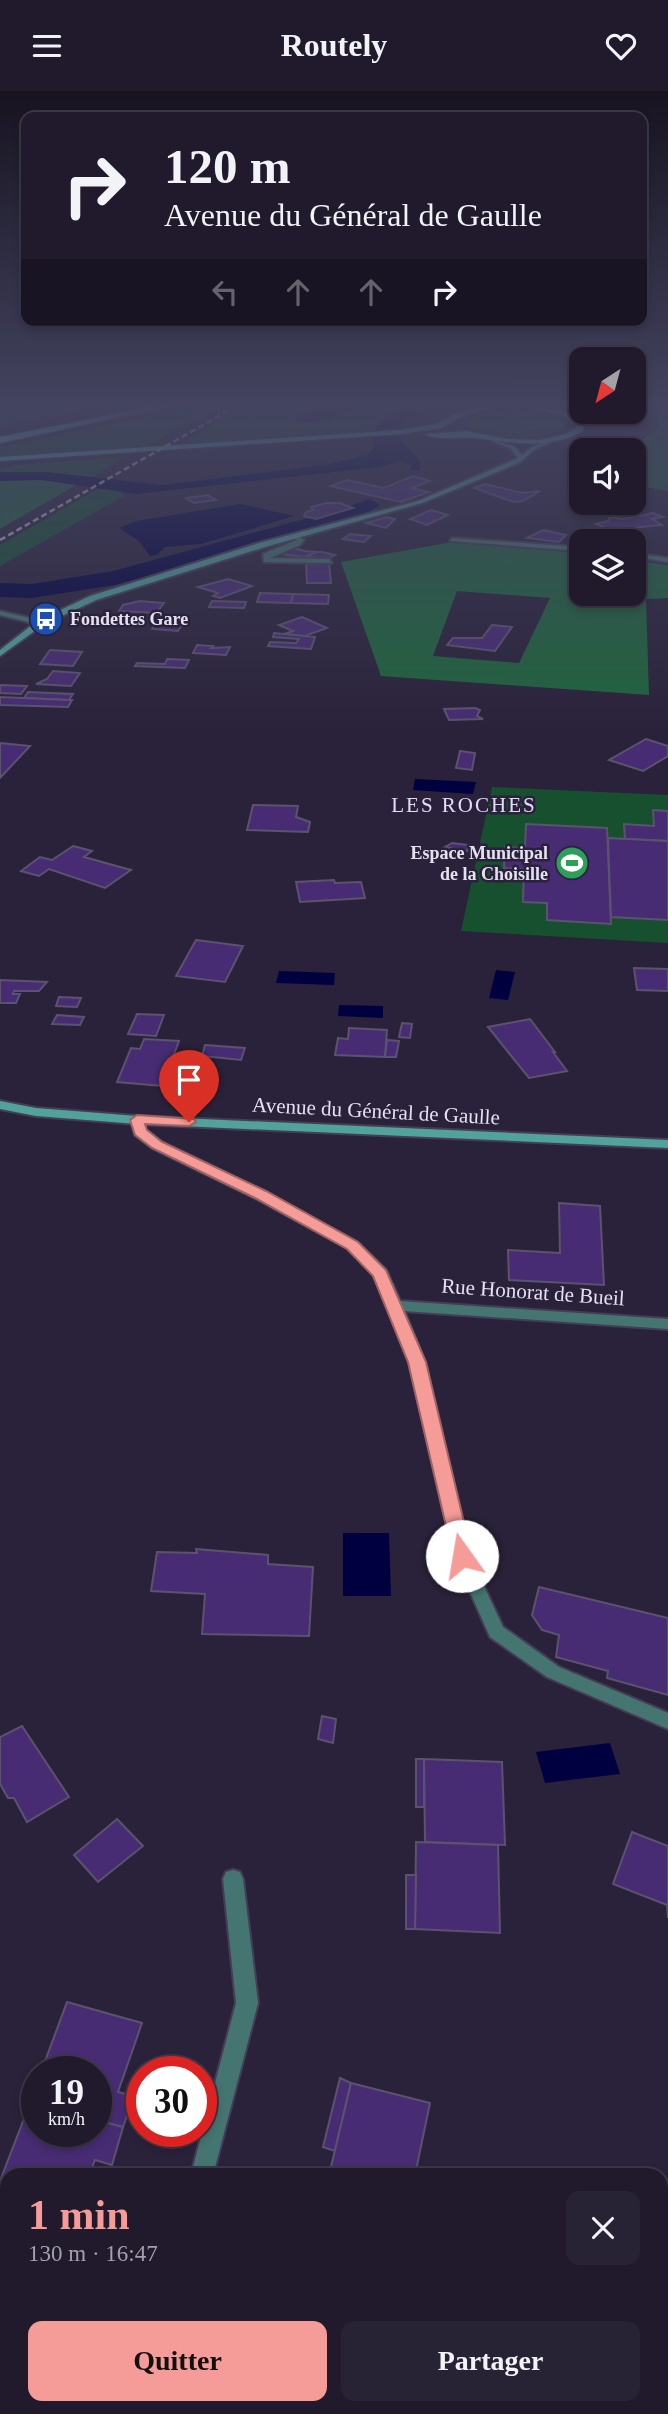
<!DOCTYPE html>
<html lang="fr">
<meta charset="utf-8">
<style>
body{margin:0;font-family:"Times New Roman",serif;background:#282334;color:#f1f3f6;height:100vh;display:flex;flex-direction:column;font-size:26px;white-space:nowrap}
*{box-sizing:border-box;margin:0}
p{font-size:23px;color:#a2a1a9}
.icon{flex:none;width:38px;height:38px;fill:none;stroke:currentColor;stroke-width:2;stroke-linecap:round;stroke-linejoin:round}
.map{position:relative;flex:1;overflow:hidden}
.side{position:absolute;left:0px;top:2077px;width:668px;height:247px;display:flex;flex-direction:column;background:#201a2c;border-radius:21px 21px 0 0;box-shadow:0 4px 10px #0003,0 0 0 2px #3d3848}
.side>*{flex:none}
.guide{position:absolute;left:21px;top:21px;width:626px;height:214px;border-radius:14px;box-shadow:0 4px 10px #0003,0 0 0 2px #3d3848;background:#201a2c;color:#f1f3f6;overflow:hidden}
.needle{width:46px;rotate:216deg}
.controls{position:absolute;left:569px;top:256px;display:grid;gap:14px}
.controls a{display:grid;place-items:center;width:77px;height:77px;border-radius:14px;background:#201a2c;box-shadow:0 4px 10px #0003,0 0 0 2px #3d3848;font-size:35px}
.speed{position:absolute;left:21px;top:1965px;display:flex;gap:14px;font-size:35px;font-weight:700;text-align:center}
.speed>*{display:grid;place-content:center;width:91px;height:91px;border-radius:50%;background:#201a2c;box-shadow:0 4px 10px #0003,0 0 0 2px #3d3848;line-height:1}
.speed small{font-size:18px;font-weight:400}
.speed .limit{border:10px solid #d22;background:#fff;color:#111}
.pin{position:absolute;display:grid;place-items:center;width:60px;height:60px;color:#fff;margin:-72px -30px;border-radius:50% 50% 50% 0;rotate:-45deg;box-shadow:0 0 7px #0007}
.pin .icon{rotate:45deg}
.me{position:absolute;width:77px;margin:-38px;rotate:347deg;stroke-linejoin:round;filter:drop-shadow(0 0 5px #0008)}
.turn{display:flex;align-items:center;gap:24px;height:147px;padding:0 28px;font-size:32px}
.turn .icon{width:91px;height:91px;stroke-width:2.5}
.turn b{display:block;font-size:49px;line-height:60px}
.lanes{display:flex;align-items:center;height:66px;padding:0 28px;background:#0003;justify-content:center;gap:35px;direction:ltr}
.lanes .off{opacity:.35}
.round{display:grid;place-items:center;flex:none;width:74px;height:74px;border-radius:14px;background:#282334}
.head{display:flex;align-items:center;justify-content:space-between;height:119px;padding:0 28px}
h1{font-size:42px;font-weight:700;line-height:52px;color:#f59b98}
.button{display:flex;gap:14px;margin-top:auto;padding:14px 28px}
.button a{flex:1;height:80px;border-radius:14px;background:#f59b98;color:#111;font-size:28px;font-weight:700;line-height:80px;text-align:center}
.button a+a{background:#282334;color:#f1f3f6}
header{display:flex;justify-content:space-between;align-items:center;height:91px;padding:0 28px;background:#201a2c;font-size:32px;font-weight:700}
.map>svg:first-child{display:block}
.green{fill:#16502f}
.forest{fill:#20643d;fill-rule:evenodd}
.water{fill:#000040}
.lines{fill:none;stroke-linecap:round;stroke-linejoin:round}
.canal{fill:#000040;fill-rule:evenodd}
.building{fill:#472c73;stroke:#5b536e;stroke-width:2}
.lane-casing{stroke:#443d54;stroke-width:4}
.street-casing{stroke:#443d54;stroke-width:4}
.secondary-casing{stroke:#443d54;stroke-width:4}
.primary-casing{stroke:#443d54;stroke-width:3}
.highway-casing{stroke:#443d54;stroke-width:3}
.lane{fill:#457570;fill-rule:evenodd}
.street{fill:#457570;fill-rule:evenodd}
.secondary{fill:#51a29a;fill-rule:evenodd}
.primary{fill:#58c4ba;fill-rule:evenodd}
.highway{fill:#5de3d7;fill-rule:evenodd}
.rail{stroke:#c0bccd;stroke-width:2.5;stroke-dasharray:6 3.5;stroke-linecap:butt}
.route{fill:#f59b98;stroke:#9f6563;stroke-width:2}
.labels{text-anchor:middle;stroke-width:5;stroke-linejoin:round;paint-order:stroke}
.far-poi-label{font-size:18px;font-weight:bold;fill:#e5e1f1;stroke:#2a223a;text-anchor:start}
.far-quarter-label{font-size:21px;letter-spacing:2px;fill:#e4dbfb;stroke:#2a223a}
.street-label{font-size:21px;fill:#e5e1f1;stroke:#2a223a}
</style>
<header><svg class="icon" aria-label="menu" viewBox="0 0 24 24"><path d="M4 6h16M4 12h16M4 18h16"/></svg>Routely<svg class="icon" aria-label="heart" viewBox="0 0 24 24"><path d="M12 20l-8-8c-3-5 5-10 8-4 3-6 11-1 8 4z"/></svg></header>
<div class="map">
<svg width="668" height="2323" viewBox="0 0 668 2323">
<rect width="100%" height="100%" fill="#2a223a"/>
<!-- green -->
<g class="green">
<polygon points="0,316 97,316 0,334"/>
<polygon points="198,316 216,316 146,355 0,365 0,356"/>
<path d="M244,316H310L294,329C307,336 325,327 336,322C357,312 386,316 409,316L384,328L375,339L180,353Z"/>
<path d="M516,320L552,325L513,331L497,340L531,341L564,336C547,350 479,352 466,332L478,324Z"/>
<polygon points="125,366 90,387 46,381 0,381 0,378 17,374"/>
<polygon points="101,396 122,401 124,405 0,475 0,454"/>
<polygon points="492,696 668,704 668,852 461,840"/>
<polygon points="0,2269 7,2270 7,2317 89,2317 88,2323 0,2323"/>
</g>
<!-- forest -->
<g class="forest">
<polygon points="660,316 668,316 668,400 634,394 634,359 627,359 658,338"/>
<polygon points="552,325 563,330 564,336 517,342 496,339 508,332"/>
<polygon points="31,388 78,393 0,438 0,390"/>
<path d="M452,451L581,462V502H634V469L668,474V507L646,508L649,604L381,585L341,471ZM457,500L550,507L519,572L433,565Z"/>
</g>
<!-- water -->
<g class="water">
<path d="M310,316H360C344,322 309,337 294,329Z"/>
<path d="M409,316H435L401,334V349L420,370V379H410L412,373L400,370L380,376L136,403L42,389L0,390V381H46L162,394L325,374L368,364L374,357C369,333 388,321 409,316Z"/>
<polygon points="241,413 294,425 201,453 165,456 157,464 150,465 139,450 119,437 136,430"/>
<polygon points="415,688 476,691 473,703 413,699"/>
<polygon points="496,879 515,881 508,909 489,907"/>
<polygon points="279,880 335,882 334,894 276,892"/>
<polygon points="339,914 383,915 383,927 338,925"/>
<polygon points="343,1442 389,1442 391,1505 343,1505"/>
<polygon points="610,1652 620,1683 545,1692 536,1661"/>
</g>
<g class="lines">
<!-- canal -->
<polygon class="canal" points="370,408 380,414 357,428 115,494 32,507 0,506 0,492 32,493 113,480 341,418"/>
</g>
<!-- building -->
<g class="building">
<polygon points="413,385 430,390 412,397 429,401 401,411 330,395 347,389 384,397"/>
<polygon points="485,393 523,402 540,400 523,410 514,411 474,397"/>
<polygon points="208,404 216,409 194,412 186,407"/>
<polygon points="326,412 340,412 353,417 316,428 304,425 306,421 313,419 311,416"/>
<polygon points="431,419 448,424 427,434 410,428"/>
<polygon points="653,422 663,426 652,428 662,434 611,439 596,433 608,430 610,426 623,428"/>
<polygon points="387,426 395,428 386,437 366,432"/>
<polygon points="543,439 566,444 559,451 527,447"/>
<polygon points="350,443 371,445 364,451 343,448"/>
<polygon points="294,457 304,460 317,461 305,466 280,463"/>
<polygon points="317,461 322,461 335,464 327,468 305,466"/>
<polygon points="329,472 331,492 307,492 306,473"/>
<polygon points="228,488 252,495 220,507 213,505 218,502 198,496"/>
<polygon points="260,502 293,503 291,512 257,511"/>
<polygon points="293,503 329,504 328,513 291,512"/>
<polygon points="140,510 164,512 156,522 119,520 123,514"/>
<polygon points="212,510 246,511 244,517 209,516"/>
<polygon points="302,526 327,537 305,545 284,543 293,540 279,534"/>
<polygon points="155,533 181,535 178,540 152,538"/>
<polygon points="492,534 512,536 495,560 447,554 453,547 482,547"/>
<polygon points="274,542 284,543 315,546 311,558 268,555 270,551 296,552 299,548 273,546"/>
<polygon points="197,554 213,555 211,557 230,556 226,564 193,562"/>
<polygon points="50,559 82,561 73,575 40,573"/>
<polygon points="167,568 189,569 185,577 135,575 137,572 165,573"/>
<polygon points="53,580 80,582 71,595 36,593 47,588"/>
<polygon points="0,595 0,594 27,595 21,603 0,602"/>
<polygon points="28,601 73,603 69,609 24,607"/>
<polygon points="0,606 69,609 72,609 68,616 0,614"/>
<polygon points="475,617 480,619 477,625 483,628 449,629 444,618"/>
<polygon points="646,648 668,655 668,665 643,680 609,669"/>
<polygon points="0,652 30,655 0,687"/>
<polygon points="460,660 475,662 472,679 456,677"/>
<polygon points="253,714 298,715 296,726 310,731 308,741 247,739"/>
<polygon points="653,719 668,720 668,750 625,748 624,733 654,735"/>
<polygon points="526,733 607,737 611,833 547,829 547,812 523,811 524,778 504,777 505,756 525,757"/>
<polygon points="608,747 668,750 668,829 611,826"/>
<polygon points="452,752 469,754 467,760 445,756"/>
<polygon points="73,755 92,760 84,766 131,779 105,797 49,778 39,785 21,780 40,766 52,769"/>
<polygon points="334,789 335,792 361,791 365,807 300,811 296,791"/>
<polygon points="196,849 243,855 225,891 176,885"/>
<polygon points="634,877 668,878 668,900 637,899"/>
<polygon points="0,889 47,891 39,900 14,900 13,903 20,903 16,912 0,912"/>
<polygon points="59,906 81,907 77,916 56,915"/>
<polygon points="137,923 164,924 156,945 128,943"/>
<polygon points="57,924 84,926 80,934 52,933"/>
<polygon points="530,928 555,961 553,961 567,980 529,987 488,936"/>
<polygon points="402,932 412,933 410,947 399,946"/>
<polygon points="349,937 387,939 385,966 335,964 338,947 348,948"/>
<polygon points="144,948 179,950 162,995 117,991 131,957 140,958"/>
<polygon points="387,949 399,950 396,966 385,966"/>
<polygon points="205,954 245,957 241,969 202,965"/>
<polygon points="559,1112 600,1115 604,1194 509,1189 508,1159 560,1162"/>
<polygon points="196,1458 268,1464 268,1473 313,1476 309,1545 202,1543 205,1503 151,1500 157,1461 197,1462"/>
<polygon points="539,1496 668,1527 668,1604 607,1587 608,1580 556,1566 559,1544 542,1539 532,1524"/>
<polygon points="322,1625 336,1628 333,1652 318,1648"/>
<polygon points="22,1635 69,1706 27,1731 14,1707 8,1707 0,1693 0,1646"/>
<rect x="416" y="1668" width="8" height="48"/>
<polygon points="424,1668 502,1671 505,1754 425,1751"/>
<polygon points="117,1728 143,1755 98,1791 74,1764"/>
<polygon points="632,1741 668,1755 668,1827 667,1814 613,1793"/>
<polygon points="416,1751 498,1754 500,1842 415,1838"/>
<polygon points="406,1784 416,1784 415,1838 406,1838"/>
<polygon points="67,1911 142,1932 118,2001 134,2005 123,2036 96,2029 96,1981 41,1981"/>
<polygon points="340,1987 351,1992 335,2060 323,2056"/>
<polygon points="351,1992 430,2012 415,2084 329,2084"/>
<polygon points="30,2012 37,2013 37,2040 96,2040 96,2029 123,2036 112,2074 95,2069 89,2084 7,2084 7,2129 0,2127 0,2090"/>
<polygon points="662,2287 668,2291 668,2323 658,2323 646,2317 662,2317"/>
<polygon points="599,2317 646,2317 658,2323 597,2323"/>
</g>
<g class="lines">
<defs>
<polygon id="lane" points="0,520 43,530 44,532 40,534 0,524"/>
<g id="street">
<polygon points="295,443 304,449 300,454 270,467 329,468 332,472 264,471 263,463 294,450 296,449 291,445"/>
<polygon points="452,447 581,456 581,460 450,450"/>
<polygon points="634,462 668,467 668,471 634,466"/>
<polygon points="137,1025 143,1029 146,1039 162,1051 265,1101 357,1151 386,1179 400,1210 668,1228 668,1238 404,1220 425,1271 470,1465 503,1536 559,1576 668,1622 668,1638 547,1586 490,1546 454,1465 409,1271 375,1184 347,1157 255,1107 152,1057 135,1044 131,1029"/>
<polygon points="233,1779 240,1781 243,1788 258,1912 213,2084 191,2084 236,1912 223,1788 226,1781"/>
<rect x="138" y="2317" width="26" height="6"/>
</g>
<g id="secondary">
<polygon points="555,346 560,347 534,359 519,372 422,412 265,456 96,509 43,534 0,565 0,559 37,530 90,505 259,452 418,410 518,367 511,358 492,350 492,348 515,356 522,364 530,357"/>
<polygon points="0,1010 36,1017 137,1025 668,1049 668,1057 137,1033 36,1025 0,1018"/>
</g>
<g id="primary">
<polygon points="484,316 499,316 465,324 441,337 401,343 0,370 0,366 401,339 436,333 460,320"/>
<path d="M524,316L563,320L582,329L607,320H617L584,333L583,340C547,360 513,351 474,347C459,346 438,350 425,343L466,340L508,348L540,349L566,343L576,337L577,333L561,324Z"/>
</g>
<polygon id="highway" points="150,316 166,316 0,352 0,346"/>
</defs>
<!-- lane casing -->
<use href="#lane" class="lane-casing"/>
<!-- street casing -->
<use href="#street" class="street-casing"/>
<!-- secondary casing -->
<use href="#secondary" class="secondary-casing"/>
<!-- primary casing -->
<use href="#primary" class="primary-casing"/>
<!-- highway casing -->
<use href="#highway" class="highway-casing"/>
<!-- lane -->
<use href="#lane" class="lane"/>
<!-- street -->
<use href="#street" class="street"/>
<!-- secondary -->
<use href="#secondary" class="secondary"/>
<!-- primary -->
<use href="#primary" class="primary"/>
<!-- highway -->
<use href="#highway" class="highway"/>
<!-- rail -->
<polyline class="rail" points="0,449 235,316"/>
</g>
<!-- sky -->
<linearGradient id="sky" x2="0" y2="1"><stop stop-color="#171320"/><stop offset="0.49" stop-color="#444460"/><stop offset="1" stop-color="#444460" stop-opacity="0"/></linearGradient>
<rect width="668" height="641" fill="url(#sky)"/>
<!-- route -->
<polygon class="route" points="137,1024 194,1028 196,1031 189,1035 145,1033 147,1039 162,1051 266,1100 358,1151 386,1179 426,1271 472,1465 469,1470 455,1470 453,1465 408,1271 373,1185 347,1158 255,1107 152,1057 135,1044 130,1029"/>
<!-- icons -->
<defs>
<symbol id="bus-disc" viewBox="-11 -11 22 22"><circle r="9.5" fill="#1a4fb4" stroke="#2a223a"/><path d="M-5-6H5V4H4V6H2V4H-2V6H-4V4H-5ZM-3.5-4V0h7V-4ZM-3.5 1.2v1.5H-2V1.2ZM2 1.2v1.5H3.5V1.2Z" fill="#fff"/></symbol>
<symbol id="stadium-disc" viewBox="-11 -11 22 22"><circle r="9.5" fill="#2e9e5b" stroke="#2a223a"/><path d="M0-5a6.5 5 0 1 0 0 10a6.5 5 0 1 0 0-10ZM-3.5-1.8h7v3.6h-7Z" fill="#fff"/></symbol>
</defs>
<g fill-rule="evenodd">
<use href="#bus-disc" x="27" y="509" width="38" height="38"/>
<use href="#stadium-disc" x="553" y="753" width="38" height="38"/>
</g>
<g class="labels">
<!-- far-poi labels -->
<g class="far-poi-label">
<text x="70" y="534">Fondettes Gare</text>
<text x="548" y="768" text-anchor="end">Espace Municipal<tspan x="548" dy="21">de la Choisille</tspan></text>
</g>
<!-- far-quarter labels -->
<g class="far-quarter-label">
<text x="464" y="721">LES ROCHES</text>
</g>
<!-- street labels -->
<g class="street-label">
<text transform="translate(376 1020) rotate(3)" y="7">Avenue du Général de Gaulle</text>
<text transform="translate(533 1201) rotate(4)" y="7">Rue Honorat de Bueil</text>
</g>
</g>
</svg>
<div class="controls">
<a><svg class="needle" viewBox="-14 -14 28 28"><path d="M0-13l5 13h-10z" fill="#e53935"/><path d="M0 13l5-13h-10z" fill="#a2a1a9"/></svg></a>
<a><svg class="icon" aria-label="sound" viewBox="0 0 24 24"><path d="M4 9h4l5-4v14l-5-4H4zM17 9q2 3 0 6"/></svg></a>
<a><svg class="icon" aria-label="layers" viewBox="0 0 24 24"><path d="M12 4l9 5-9 5-9-5zM3 14l9 5 9-5"/></svg></a>
</div>
<div class="speed"><div>19<small>km/h</small></div><div class="limit">30</div></div>
<div class="pin" style="left:189px;top:1031px;background:#d93025"><svg class="icon" aria-label="arrive" viewBox="0 0 24 24"><path d="M6 21V4h12l-3 4 3 4H6"/></svg></div>
<svg class="me" style="left:462px;top:1465px" viewBox="-20 -20 40 40"><circle r="19" fill="#fff"/><path d="M0-13L10 11 0 6-10 11z" fill="#f59b98"/></svg>
<div class="guide">
<div class="turn"><svg class="icon" aria-label="right" viewBox="0 0 24 24"><path d="M7 20v-9h11M14 6l5 5-5 5"/></svg><div><b>120 m</b>Avenue du Général de Gaulle</div></div>
<div class="lanes"><svg class="icon off" aria-label="left" viewBox="0 0 24 24"><path d="M17 20v-9H6M10 6l-5 5 5 5"/></svg><svg class="icon off" aria-label="ahead" viewBox="0 0 24 24"><path d="M12 20V5M6 11l6-6 6 6"/></svg><svg class="icon off" aria-label="ahead" viewBox="0 0 24 24"><path d="M12 20V5M6 11l6-6 6 6"/></svg><svg class="icon" aria-label="right" viewBox="0 0 24 24"><path d="M7 20v-9h11M14 6l5 5-5 5"/></svg></div>
</div>
<section class="side">
<div class="head"><div><h1>1 min</h1><p>130 m · 16:47</p></div><a class="round"><svg class="icon" aria-label="close" viewBox="0 0 24 24"><path d="M6 6l12 12M18 6L6 18"/></svg></a></div>
<div class="button"><a>Quitter</a><a>Partager</a></div>
</section>
</div>
